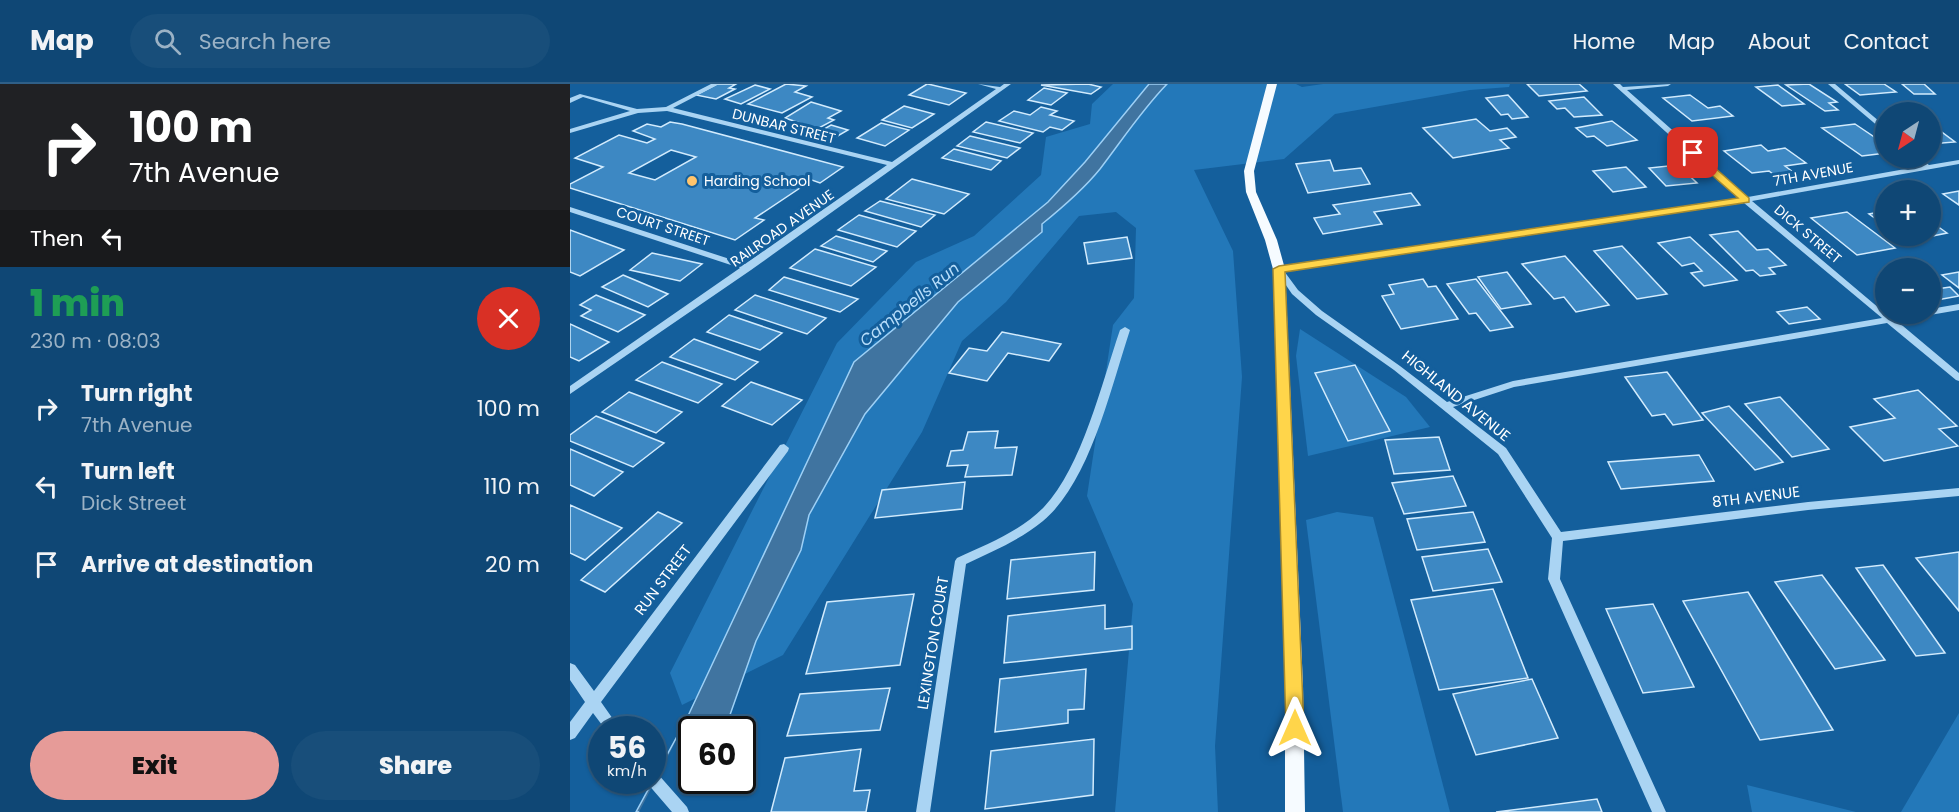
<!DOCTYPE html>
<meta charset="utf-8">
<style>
body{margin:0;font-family:Poppins,sans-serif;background:#184e7a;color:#f1f3f6;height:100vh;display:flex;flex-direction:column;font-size:22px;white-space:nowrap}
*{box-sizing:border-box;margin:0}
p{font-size:20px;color:#9bb2c5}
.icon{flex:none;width:33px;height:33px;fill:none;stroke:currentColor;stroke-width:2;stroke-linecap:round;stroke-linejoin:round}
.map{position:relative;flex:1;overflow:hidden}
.side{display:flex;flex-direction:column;background:#0f4775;width:570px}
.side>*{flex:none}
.hud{background:#202124;color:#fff;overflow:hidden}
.needle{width:39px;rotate:216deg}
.buttons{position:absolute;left:1305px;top:18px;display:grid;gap:12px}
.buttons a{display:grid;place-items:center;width:66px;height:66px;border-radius:50%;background:#0f4775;box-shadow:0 2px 4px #0004,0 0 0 2px #2f5f87;font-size:30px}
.speed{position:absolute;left:18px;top:632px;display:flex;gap:12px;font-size:30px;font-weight:700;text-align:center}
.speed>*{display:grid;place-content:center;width:78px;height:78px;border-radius:50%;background:#0f4775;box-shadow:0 2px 4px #0004,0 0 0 2px #2f5f87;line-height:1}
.speed small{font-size:15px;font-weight:400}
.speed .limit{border:3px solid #111;border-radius:9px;background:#fff;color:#111}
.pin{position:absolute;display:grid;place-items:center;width:51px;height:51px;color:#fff;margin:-26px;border-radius:12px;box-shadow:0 3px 9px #0006}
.me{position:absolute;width:66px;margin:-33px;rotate:0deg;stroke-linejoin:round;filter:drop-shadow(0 0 4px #0008)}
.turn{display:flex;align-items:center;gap:21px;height:126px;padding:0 30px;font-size:27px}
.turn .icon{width:78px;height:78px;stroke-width:2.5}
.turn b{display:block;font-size:42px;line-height:51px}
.then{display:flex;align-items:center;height:57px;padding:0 30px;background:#0003;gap:12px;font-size:22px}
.round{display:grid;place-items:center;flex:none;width:63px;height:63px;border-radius:32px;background:#184e7a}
.summary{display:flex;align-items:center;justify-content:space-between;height:102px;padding:0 30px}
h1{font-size:36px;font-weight:800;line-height:45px;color:#1e9e55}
.action{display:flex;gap:12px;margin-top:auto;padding:12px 30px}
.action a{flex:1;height:69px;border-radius:36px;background:#e69b98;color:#111;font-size:24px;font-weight:800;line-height:69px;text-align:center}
.action a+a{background:#184e7a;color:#f1f3f6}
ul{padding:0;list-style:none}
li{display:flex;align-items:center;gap:18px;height:78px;padding:0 30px}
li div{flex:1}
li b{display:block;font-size:22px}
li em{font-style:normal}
header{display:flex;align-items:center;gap:36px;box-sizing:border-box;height:84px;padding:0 30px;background:#0f4775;border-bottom:2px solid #2f5f87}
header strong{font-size:28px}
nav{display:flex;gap:33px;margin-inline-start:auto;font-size:21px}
.search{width:420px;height:54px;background:#184e7a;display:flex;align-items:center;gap:15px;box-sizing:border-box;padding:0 21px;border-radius:33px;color:#9bb2c5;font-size:22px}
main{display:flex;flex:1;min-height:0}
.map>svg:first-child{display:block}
.green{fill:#2378b9}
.water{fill:#4074a0;stroke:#9dd0f6;stroke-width:1.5}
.pier{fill:#145f9c}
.building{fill:#3d88c3;stroke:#d2ebfd;stroke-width:1.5;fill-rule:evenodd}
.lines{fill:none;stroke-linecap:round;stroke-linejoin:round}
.minor{fill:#aad4f3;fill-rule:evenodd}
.major{fill:#f6fbff;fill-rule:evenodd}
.route{fill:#ffd54a;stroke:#a68a30;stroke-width:1.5}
.poi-dot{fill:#ffc46c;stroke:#145f9c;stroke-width:2}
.labels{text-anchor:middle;stroke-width:6;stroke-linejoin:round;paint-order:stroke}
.far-street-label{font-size:14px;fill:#fff;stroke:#145f9c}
.far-poi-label{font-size:14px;fill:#fff;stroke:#145f9c;text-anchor:start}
.street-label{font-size:15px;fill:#fff;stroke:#145f9c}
.water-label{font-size:16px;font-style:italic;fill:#b7ddfa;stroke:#145f9c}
</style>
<header>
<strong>Map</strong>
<div class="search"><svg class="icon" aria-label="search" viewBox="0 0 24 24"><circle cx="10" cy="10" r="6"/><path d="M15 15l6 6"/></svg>Search here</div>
<nav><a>Home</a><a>Map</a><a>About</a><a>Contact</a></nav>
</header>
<main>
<section class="side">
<div class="hud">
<div class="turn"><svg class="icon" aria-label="right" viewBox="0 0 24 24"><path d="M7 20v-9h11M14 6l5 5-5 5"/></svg><div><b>100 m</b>7th Avenue</div></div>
<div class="then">Then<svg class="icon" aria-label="left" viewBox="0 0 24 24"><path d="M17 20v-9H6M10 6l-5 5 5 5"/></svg></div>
</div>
<div class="summary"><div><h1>1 min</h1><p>230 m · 08:03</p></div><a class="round" style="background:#d93025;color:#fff"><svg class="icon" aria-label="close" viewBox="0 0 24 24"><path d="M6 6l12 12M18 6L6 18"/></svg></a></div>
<ul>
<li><svg class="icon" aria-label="right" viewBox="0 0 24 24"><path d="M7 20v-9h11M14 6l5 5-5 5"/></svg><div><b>Turn right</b><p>7th Avenue</p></div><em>100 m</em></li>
<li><svg class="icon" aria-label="left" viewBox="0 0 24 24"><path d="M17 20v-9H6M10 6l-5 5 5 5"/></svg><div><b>Turn left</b><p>Dick Street</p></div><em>110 m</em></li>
<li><svg class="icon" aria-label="arrive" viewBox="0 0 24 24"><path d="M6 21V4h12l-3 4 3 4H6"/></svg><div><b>Arrive at destination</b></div><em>20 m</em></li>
</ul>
<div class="action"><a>Exit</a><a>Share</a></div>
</section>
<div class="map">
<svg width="1389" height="728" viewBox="0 0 1389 728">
<rect width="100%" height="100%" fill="#145f9c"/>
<!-- green -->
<g class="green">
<polygon points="543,0 726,0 732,3 753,0 940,0 939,3 900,6 765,30 714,75 624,86 663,167 672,293 645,662 648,728 545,728 563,520 517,412 543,241 564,214 566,144 546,128 509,132 436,218 392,257 352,348 213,571 112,621 100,589 267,259 346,178 404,152 471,91 476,53 520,40 522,20"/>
<polygon points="730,245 836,313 860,343 738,372 726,272"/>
<polygon points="767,428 803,433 880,728 773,728 736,436"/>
<polygon points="1389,629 1389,728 1331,728"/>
<polygon points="1177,701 1286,728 1182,728"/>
</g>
<!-- water -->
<path class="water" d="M579,0H597C571,27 553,55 530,85C513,106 493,123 472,140V148L388,218L295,330L239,431L231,466L186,557L155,645H122V696L115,728H66L117,634L284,278L478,118L515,78Z"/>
<!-- pier -->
<polygon class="pier" points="111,647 121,657 122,696 134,696 118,728 69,728"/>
<!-- building -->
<g class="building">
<polygon points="147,0 166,0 159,4 165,5 146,15 126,11"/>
<polygon points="216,0 236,2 225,8 242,13 212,29 178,20"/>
<polygon points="357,0 358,0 396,9 379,21 339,11"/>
<polygon points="518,0 531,3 521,10 471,1"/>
<polygon points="957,0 1009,0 1017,7 969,12"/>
<polygon points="1239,0 1267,18 1259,19 1268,26 1255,27 1216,1"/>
<polygon points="1275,0 1314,0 1326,8 1290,11"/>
<polygon points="1332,0 1354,0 1365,10 1344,10"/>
<polygon points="185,1 200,5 171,20 155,15"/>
<polygon points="1208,1 1234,20 1212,22 1186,3"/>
<polygon points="474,4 497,9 481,21 458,16"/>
<polygon points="938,11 958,33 942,35 938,30 931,31 916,14"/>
<polygon points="1120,11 1138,24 1150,22 1163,32 1122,37 1093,14"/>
<polygon points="1014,13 1032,31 1004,33 995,24 987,25 979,17"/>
<polygon points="241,18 271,27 258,34 264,36 247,45 215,34"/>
<polygon points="334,22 364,30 342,44 312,36"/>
<polygon points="1336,22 1348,28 1319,26"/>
<polygon points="471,23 487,27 480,31 504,37 492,46 480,43 473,48 429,37 444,27 460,31"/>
<polygon points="906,35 920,47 937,44 946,53 930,56 939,64 883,74 853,44"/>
<polygon points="1042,37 1067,56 1037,62 1024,52 1017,53 1006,44"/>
<path d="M100,38L112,40L273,83L250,99L242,96L185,134L194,136L165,156L0,104V100L33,83L5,74L49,51L77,59L85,55L63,47L77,40L91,43ZM101,66L126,73L85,96L59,89Z"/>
<polygon points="416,38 463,49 450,59 403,48"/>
<polygon points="311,39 339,46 315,62 287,54"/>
<polygon points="1285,40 1316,61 1316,69 1292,72 1252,44"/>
<polygon points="1360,40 1361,40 1385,58 1360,60"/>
<polygon points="261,41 278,46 266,53 249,48"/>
<polygon points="400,52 450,64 437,74 387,62"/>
<polygon points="1191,61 1198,67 1215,64 1236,79 1215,82 1227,91 1208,94 1199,87 1182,89 1154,67"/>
<polygon points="384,65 431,77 421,86 372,74"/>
<polygon points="760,76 764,87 791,84 800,100 738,109 726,80"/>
<polygon points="1108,81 1127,99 1096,102 1079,84"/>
<polygon points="1056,83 1076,103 1043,108 1023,87"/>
<polygon points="342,95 399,110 374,130 316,115"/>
<polygon points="1389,107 1389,121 1373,110"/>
<polygon points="841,109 850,121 804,128 812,140 753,150 744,134 770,130 763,121"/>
<polygon points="310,117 365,131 351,143 295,127"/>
<polygon points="1316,127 1316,142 1299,130"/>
<polygon points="1277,128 1325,164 1287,171 1241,134"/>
<polygon points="289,131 346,147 327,163 268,146"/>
<polygon points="1360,137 1377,149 1353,154 1349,152 1360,152"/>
<polygon points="0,146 54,166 10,192 0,188"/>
<polygon points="1168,147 1187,166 1198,165 1216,181 1199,184 1205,190 1190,192 1183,186 1176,187 1140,151"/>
<polygon points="266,152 317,167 303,178 251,162"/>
<polygon points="557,153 562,174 518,180 514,159"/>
<polygon points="1120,153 1167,196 1134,202 1121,189 1132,187 1124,179 1112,182 1088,159"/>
<polygon points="1052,162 1097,210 1067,215 1024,167"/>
<polygon points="245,165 306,183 281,202 220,184"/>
<polygon points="82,169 132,180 110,197 60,186"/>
<polygon points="995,172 1039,221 1006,228 994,213 984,215 952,180"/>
<polygon points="937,188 961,220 931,225 908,193"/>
<polygon points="1389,188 1389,204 1372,191"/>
<polygon points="53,191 98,210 78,223 32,203"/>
<polygon points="214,193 288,215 270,228 199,206"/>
<polygon points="853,195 858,203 866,202 888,235 831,245 812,212 824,210 819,201"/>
<polygon points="906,195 943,243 920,247 906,229 899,230 877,200"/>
<polygon points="1380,203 1389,212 1367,216 1360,211 1360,206"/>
<polygon points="26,211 75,231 48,248 11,232 21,226 10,221"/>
<polygon points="185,211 256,234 237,250 165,226"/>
<polygon points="1237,223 1250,235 1219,240 1207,228"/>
<polygon points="159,231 212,249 190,266 137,248"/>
<polygon points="0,240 39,258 9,277 0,273"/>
<polygon points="432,248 491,260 479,277 438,269 417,297 379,289 399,264 417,267"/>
<polygon points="124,255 188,278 165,296 100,273"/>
<polygon points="92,278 152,300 128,319 66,296"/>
<polygon points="785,281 820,347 778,357 745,289"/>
<polygon points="1097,288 1133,336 1103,341 1095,330 1082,332 1055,293"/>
<polygon points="181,298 232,316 202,341 152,322"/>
<polygon points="1348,306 1387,342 1369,345 1388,362 1314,377 1280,343 1325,334 1304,315"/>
<polygon points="59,308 112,328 86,349 32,328"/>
<polygon points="1210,313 1259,365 1222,373 1175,320"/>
<polygon points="1159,322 1213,378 1185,386 1132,329"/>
<polygon points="26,332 94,359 63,383 0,357 0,351"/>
<polygon points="428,347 425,364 447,363 442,391 395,393 398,381 377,382 381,367 393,366 398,348"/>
<polygon points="869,353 880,386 824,390 815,356"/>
<polygon points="0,365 53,388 24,412 0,401"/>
<polygon points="1129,371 1144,397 1051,405 1038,378"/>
<polygon points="883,392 896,422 834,430 822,399"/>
<polygon points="395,398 392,425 305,434 312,406"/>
<polygon points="0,421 52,444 15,476 0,469"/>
<polygon points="88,428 112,439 35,508 11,496"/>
<polygon points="903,428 915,458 847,466 837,435"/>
<polygon points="918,465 932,498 863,507 852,473"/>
<polygon points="525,468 524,506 437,515 441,476"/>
<polygon points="1389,468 1389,527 1346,474"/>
<polygon points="1313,481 1375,569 1346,572 1286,484"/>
<polygon points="1252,491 1315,576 1265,585 1205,498"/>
<polygon points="923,505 958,594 869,606 841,516"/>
<polygon points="1178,508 1263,646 1190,656 1113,517"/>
<polygon points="344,510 330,581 236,590 257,518"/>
<polygon points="1083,520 1124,603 1073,609 1036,525"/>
<polygon points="535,521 535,545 562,542 562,565 434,579 438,532"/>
<polygon points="516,585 514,625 498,626 498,639 425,648 430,595"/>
<polygon points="962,595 988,654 906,671 883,610"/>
<polygon points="320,604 310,646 217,652 230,610"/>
<polygon points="524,655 523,711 415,725 421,667"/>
<polygon points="291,665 284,707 300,706 296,728 201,728 215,674"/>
<polygon points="1027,715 1032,728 926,728"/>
</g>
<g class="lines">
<!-- minor -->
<g class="minor">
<polygon points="141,0 149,0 103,24 322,78 426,5 408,0 430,3 434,0 441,0 181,186 0,310 0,302 170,184 0,128 0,123 175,180 317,81 97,27 68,29 0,49 0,45 60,27 13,13 0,19 0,14 10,10 67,25 96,23"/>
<path d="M1043,0H1050L1053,3L1101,0L1098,2L1057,6L1178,113L1352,82L1343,74H1350L1359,81L1389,76V80L1182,117L1316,230C1325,234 1344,230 1356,230L1355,232L1352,233L1327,237L1389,289V297L1386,296L1317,239L944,303L883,323L936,364L991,448L1238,418L1389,404V412L1238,426L993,457L990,495L1096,728H1082L978,495L982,454L928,370L824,286L746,231L722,210L705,185L709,182L1170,115ZM1174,119L1312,234L943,297L877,318L830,282L752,227L728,206L714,187Z"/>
<polygon points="1258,0 1265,0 1316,43 1316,49"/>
<polygon points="1389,220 1389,226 1360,231 1356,230 1360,230 1360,225"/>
<path d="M555,243L560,246C541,303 520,398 473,437C450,456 423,467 396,480L360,728H346L385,477L387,474C417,460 451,447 474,423C512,383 532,298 550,246Z"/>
<polygon points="214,360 219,364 218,367 31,618 50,645 35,645 23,629 5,654 0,656 0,638 15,618 0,596 0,579 5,581 24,607 210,361"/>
<polygon points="82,687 87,689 117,723 119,728 102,728 77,699 76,696 82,696"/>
</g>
<!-- major -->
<polygon class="major" points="697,0 707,0 684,87 686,108 707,156 715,185 733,602 735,728 715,728 715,602 703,185 695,156 676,108 674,87"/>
</g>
<!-- route -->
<polygon class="route" points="1119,67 1126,67 1179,114 1179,118 715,188 734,644 731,650 725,652 719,650 716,644 703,185 709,182 1168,114 1119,71"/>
<!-- markers -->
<circle class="poi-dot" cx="122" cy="97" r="6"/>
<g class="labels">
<!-- far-street labels -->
<g class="far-street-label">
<text transform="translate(214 42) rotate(14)" y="5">DUNBAR STREET</text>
<text transform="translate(1243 90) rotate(-10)" y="5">7TH AVENUE</text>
<text transform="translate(93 142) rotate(18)" y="5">COURT STREET</text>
<text transform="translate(212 144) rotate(-35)" y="5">RAILROAD AVENUE</text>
<text transform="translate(1238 150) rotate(40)" y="5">DICK STREET</text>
</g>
<!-- far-poi labels -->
<g class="far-poi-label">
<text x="134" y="102">Harding School</text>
</g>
<!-- street labels -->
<g class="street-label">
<text transform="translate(886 312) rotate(39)" y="5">HIGHLAND AVENUE</text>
<text transform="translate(1186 413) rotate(-7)" y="5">8TH AVENUE</text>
<text transform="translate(93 496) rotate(-53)" y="5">RUN STREET</text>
<text transform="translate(363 559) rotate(-81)" y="5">LEXINGTON COURT</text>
</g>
<!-- water labels -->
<g class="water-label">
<text transform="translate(339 220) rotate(-39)" y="6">Campbells Run</text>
</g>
</g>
</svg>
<div class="buttons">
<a><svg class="needle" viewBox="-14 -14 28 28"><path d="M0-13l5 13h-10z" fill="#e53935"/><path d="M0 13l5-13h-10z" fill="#9bb2c5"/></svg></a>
<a>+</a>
<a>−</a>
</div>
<div class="speed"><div>56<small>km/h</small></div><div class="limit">60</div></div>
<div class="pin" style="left:1123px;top:69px;background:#d93025"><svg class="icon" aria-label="arrive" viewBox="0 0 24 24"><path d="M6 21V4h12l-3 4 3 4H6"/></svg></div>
<svg class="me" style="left:725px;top:644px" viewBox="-20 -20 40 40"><path d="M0-17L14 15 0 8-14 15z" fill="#ffd54a" stroke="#fff" stroke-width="4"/></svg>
</div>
</main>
